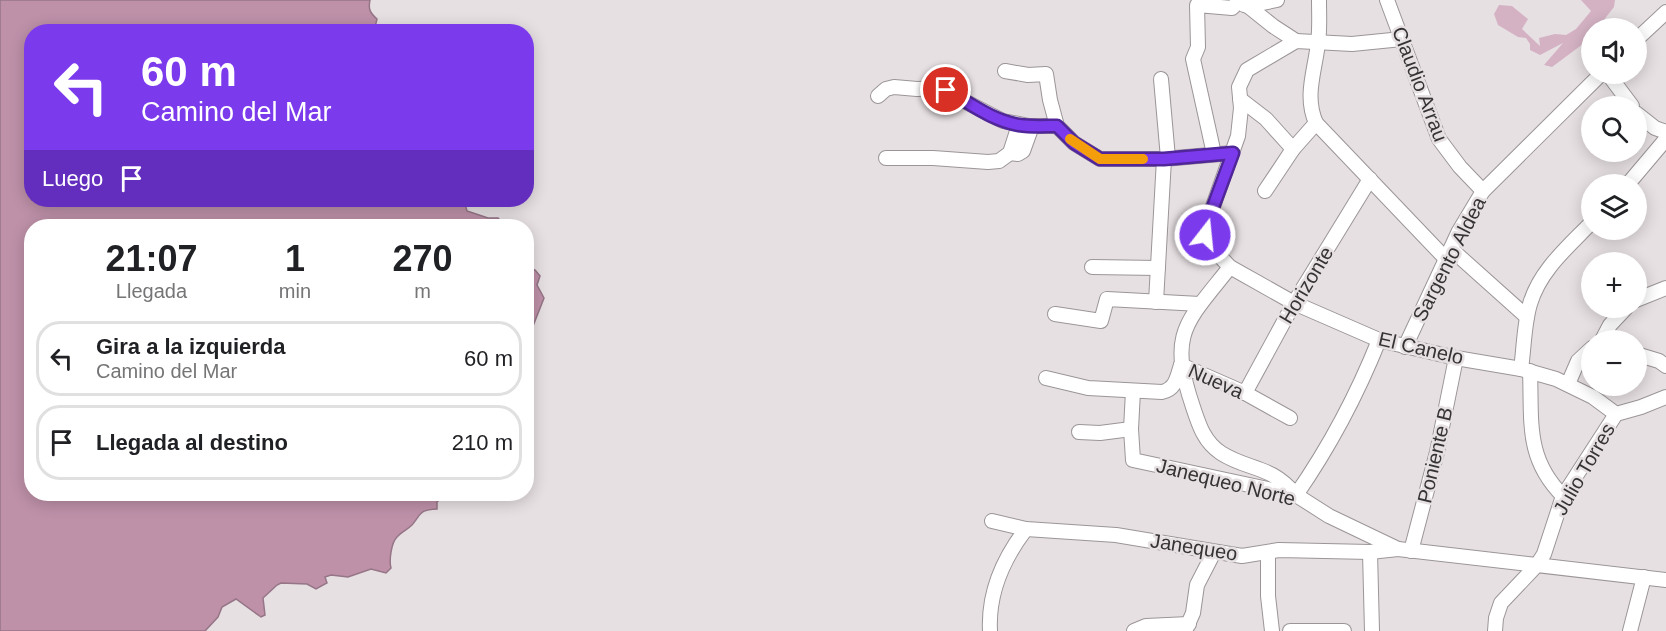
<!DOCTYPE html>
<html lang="es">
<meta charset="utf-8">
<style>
body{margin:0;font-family:Helvetica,sans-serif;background:#f6f6f6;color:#202124;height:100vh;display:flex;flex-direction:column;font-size:22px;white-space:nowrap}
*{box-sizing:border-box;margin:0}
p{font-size:20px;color:#757577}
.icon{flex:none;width:33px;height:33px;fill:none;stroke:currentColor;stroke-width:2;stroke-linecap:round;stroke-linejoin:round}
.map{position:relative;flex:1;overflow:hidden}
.drawer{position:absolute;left:24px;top:219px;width:510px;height:282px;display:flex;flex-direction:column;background:#fff;border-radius:24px;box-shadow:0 3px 15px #0003}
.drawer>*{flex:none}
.guide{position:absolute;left:24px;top:24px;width:510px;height:183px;border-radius:24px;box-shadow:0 3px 15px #0003;background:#7c3aed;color:#fff;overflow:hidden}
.buttons{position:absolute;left:1581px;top:18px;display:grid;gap:12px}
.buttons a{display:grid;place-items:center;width:66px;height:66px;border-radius:50%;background:#fff;box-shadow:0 3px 15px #0003;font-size:30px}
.pin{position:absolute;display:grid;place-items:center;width:51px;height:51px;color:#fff;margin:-26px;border:3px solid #fff;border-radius:50%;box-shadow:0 2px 6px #0007}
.me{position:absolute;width:66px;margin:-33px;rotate:16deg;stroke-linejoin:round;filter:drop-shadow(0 0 4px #0008)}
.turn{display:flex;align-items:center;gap:21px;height:126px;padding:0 18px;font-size:27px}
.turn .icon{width:78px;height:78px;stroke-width:2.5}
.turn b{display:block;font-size:42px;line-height:51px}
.then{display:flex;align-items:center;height:57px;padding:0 18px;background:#0003;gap:12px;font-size:22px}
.eta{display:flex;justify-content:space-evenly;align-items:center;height:102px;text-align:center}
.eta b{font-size:36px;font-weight:800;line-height:42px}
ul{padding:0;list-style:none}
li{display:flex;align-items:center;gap:18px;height:75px;margin:0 12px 9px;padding:0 6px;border:3px solid #e0e0e0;border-radius:24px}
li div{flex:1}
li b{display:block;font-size:22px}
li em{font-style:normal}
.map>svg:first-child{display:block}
.green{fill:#d4b2c4}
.water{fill:#be91a9;stroke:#957586;stroke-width:1.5}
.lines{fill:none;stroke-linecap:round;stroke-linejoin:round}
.minor-casing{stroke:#9b9598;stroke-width:16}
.minor{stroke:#fff;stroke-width:14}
.route-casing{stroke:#51269a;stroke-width:15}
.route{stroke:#7c3aed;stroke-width:10}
.slow{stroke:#f59e0b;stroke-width:10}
.labels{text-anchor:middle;stroke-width:5;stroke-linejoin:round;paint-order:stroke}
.street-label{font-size:20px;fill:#353334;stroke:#e7e0e3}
</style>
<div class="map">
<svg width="1666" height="631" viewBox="0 0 1666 631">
<rect width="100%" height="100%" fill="#e7e0e3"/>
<!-- green -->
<polygon class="green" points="1581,0 1615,0 1614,7 1603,21 1605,27 1592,28 1591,38 1552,67 1544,65 1563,43 1540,55 1530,50 1530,44 1526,38 1518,37 1498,25 1494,14 1499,5 1512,6 1528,19 1522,29 1540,46 1539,38 1555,34 1566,35 1576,29 1591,11"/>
<!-- water -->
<g class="water">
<path d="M0,0H370C368,9 370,13 377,19L375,27L378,31L32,32V200H464L467,211L488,218H498L505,226H32V494H445L437,502V509C419,510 422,513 412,525C407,530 401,532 397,537C391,543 389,561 391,568L386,573L371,569L348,577L331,575L325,577L327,583L316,589L307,584L281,583L277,585L263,598L265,615L261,617L236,599L222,607L218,617L205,631H0Z"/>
<polygon points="527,265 528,269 535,270 540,276 537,285 544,298 533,326 527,330"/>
</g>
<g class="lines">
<defs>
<g id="minor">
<path d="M1319,0C1319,14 1320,29 1318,43C1315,71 1304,96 1316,123L1446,259"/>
<polyline points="1387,0 1439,139 1460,167 1483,191"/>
<polyline points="1244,5 1248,6 1277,0"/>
<polyline points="1248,6 1273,26 1296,41"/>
<polyline points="1402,39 1352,44 1296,41 1247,70 1239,87 1241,108 1238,136 1206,226 1205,235 1207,243 1230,267 1294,303 1379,340 1456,358 1521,369 1556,379 1593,397 1616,414"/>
<polyline points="1636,40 1666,12"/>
<polyline points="1005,71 1028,75 1046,74 1050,100 1057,126 1074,143 1100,159 1164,159 1232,153"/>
<polyline points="1608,74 1632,106"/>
<polyline points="1161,79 1168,158"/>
<polyline points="878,96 886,89 894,87 917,89 939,88 1003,121 1029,126 1057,126"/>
<polyline points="1240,99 1266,119 1293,149"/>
<polyline points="1636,113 1655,128 1666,132"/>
<polyline points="1010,153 1018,154 1023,151 1032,126"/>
<polyline points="1214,154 1193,59 1198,47 1197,5 1232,8 1237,3"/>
<polyline points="886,158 933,158 988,162 999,161 1010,153 1019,125"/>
<polyline points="1628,184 1666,139"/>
<polyline points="1265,191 1293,149 1316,123"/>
<polyline points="1451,249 1527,317"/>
<polyline points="1092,267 1158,268"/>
<path d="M1230,267C1185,324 1168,333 1193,407C1199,425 1204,442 1221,453C1249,471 1270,464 1296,495"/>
<polyline points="1636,300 1666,288"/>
<polyline points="1156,302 1164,159"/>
<polyline points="1055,314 1101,321 1107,299 1200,304"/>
<polyline points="1602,340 1610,325 1626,308"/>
<polyline points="1405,347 1459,231 1483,191 1601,74"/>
<polyline points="1636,354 1659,361 1666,366"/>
<polyline points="1181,365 1245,393 1290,418"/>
<path d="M1521,369C1524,348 1524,324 1530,304C1540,270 1568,247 1592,222"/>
<path d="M1530,371C1532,421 1525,458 1563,496"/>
<path d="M1046,378L1088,388L1162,392C1176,389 1177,377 1181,365"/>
<polyline points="1568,384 1578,361 1592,348"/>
<polyline points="1133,391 1131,429 1133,460 1296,495 1329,516 1398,549 1666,580"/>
<polyline points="1245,393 1294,303 1370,179"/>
<polyline points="1079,432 1100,433 1131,429"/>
<path d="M1296,495C1330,446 1357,395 1379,340"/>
<polyline points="992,521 1026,529 1116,535 1242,556 1279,550 1370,552 1398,549"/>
<polyline points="1411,551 1437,452 1456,358"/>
<polyline points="1370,552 1372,631"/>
<polyline points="1268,553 1268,596 1272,631"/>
<path d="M990,631C988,593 1003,559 1026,529"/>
<polyline points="1134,631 1146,626 1189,624"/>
<polyline points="1185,631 1193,613 1197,585 1214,552"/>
<polyline points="1290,631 1344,631"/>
<polyline points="1495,631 1496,618 1501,603 1537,565 1544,554 1563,496 1616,414 1641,407 1666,397"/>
<polyline points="1630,631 1644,577"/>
</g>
</defs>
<!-- minor casing -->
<use href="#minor" class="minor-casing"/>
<!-- minor -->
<use href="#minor" class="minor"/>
</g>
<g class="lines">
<defs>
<path id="route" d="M946,90C970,103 991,120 1019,125C1031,127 1045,126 1057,126L1074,143L1100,159H1164L1233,153L1206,226L1205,235"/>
</defs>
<!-- route casing -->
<use href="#route" class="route-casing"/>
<!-- route -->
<use href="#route" class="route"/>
<!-- slow -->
<polyline class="slow" points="1070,139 1100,159 1143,159"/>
</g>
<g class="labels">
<!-- street labels -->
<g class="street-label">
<text transform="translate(1420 84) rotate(69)" y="7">Claudio Arrau</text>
<text transform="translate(1449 259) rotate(-63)" y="7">Sargento Aldea</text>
<text transform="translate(1306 285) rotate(-59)" y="7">Horizonte</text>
<text transform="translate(1421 348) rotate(13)" y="7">El Canelo</text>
<text transform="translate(1216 381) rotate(24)" y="7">Nueva</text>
<text transform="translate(1435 455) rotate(-77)" y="7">Poniente B</text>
<text transform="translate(1584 469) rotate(-60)" y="7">Julio Torres</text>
<text transform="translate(1226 482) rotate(14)" y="7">Janequeo Norte</text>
<text transform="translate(1194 547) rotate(9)" y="7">Janequeo</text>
</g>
</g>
</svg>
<div class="buttons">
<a><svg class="icon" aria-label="sound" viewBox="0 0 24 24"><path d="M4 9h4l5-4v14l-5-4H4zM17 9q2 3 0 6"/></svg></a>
<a><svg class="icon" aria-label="search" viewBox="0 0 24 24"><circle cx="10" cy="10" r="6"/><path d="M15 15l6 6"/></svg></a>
<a><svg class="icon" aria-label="layers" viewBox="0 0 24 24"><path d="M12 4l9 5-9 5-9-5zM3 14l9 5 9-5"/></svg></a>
<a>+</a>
<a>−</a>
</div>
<div class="pin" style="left:946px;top:90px;background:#d93025"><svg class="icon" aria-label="arrive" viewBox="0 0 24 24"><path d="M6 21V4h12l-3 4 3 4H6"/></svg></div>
<svg class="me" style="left:1205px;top:235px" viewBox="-20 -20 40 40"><circle r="17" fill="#7c3aed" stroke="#fff" stroke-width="3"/><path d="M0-11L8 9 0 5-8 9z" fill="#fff"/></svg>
<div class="guide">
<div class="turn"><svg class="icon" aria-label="left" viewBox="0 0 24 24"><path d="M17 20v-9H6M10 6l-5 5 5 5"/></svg><div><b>60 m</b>Camino del Mar</div></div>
<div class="then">Luego<svg class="icon" aria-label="arrive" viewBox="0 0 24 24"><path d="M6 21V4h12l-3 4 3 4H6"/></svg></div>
</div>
<section class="drawer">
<div class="eta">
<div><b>21:07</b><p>Llegada</p></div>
<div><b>1</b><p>min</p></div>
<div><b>270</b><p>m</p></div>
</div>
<ul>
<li><svg class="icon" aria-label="left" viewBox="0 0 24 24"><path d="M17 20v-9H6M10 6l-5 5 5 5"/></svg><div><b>Gira a la izquierda</b><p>Camino del Mar</p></div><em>60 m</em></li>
<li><svg class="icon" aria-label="arrive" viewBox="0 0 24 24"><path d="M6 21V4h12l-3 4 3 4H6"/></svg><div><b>Llegada al destino</b></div><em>210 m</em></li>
</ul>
</section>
</div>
